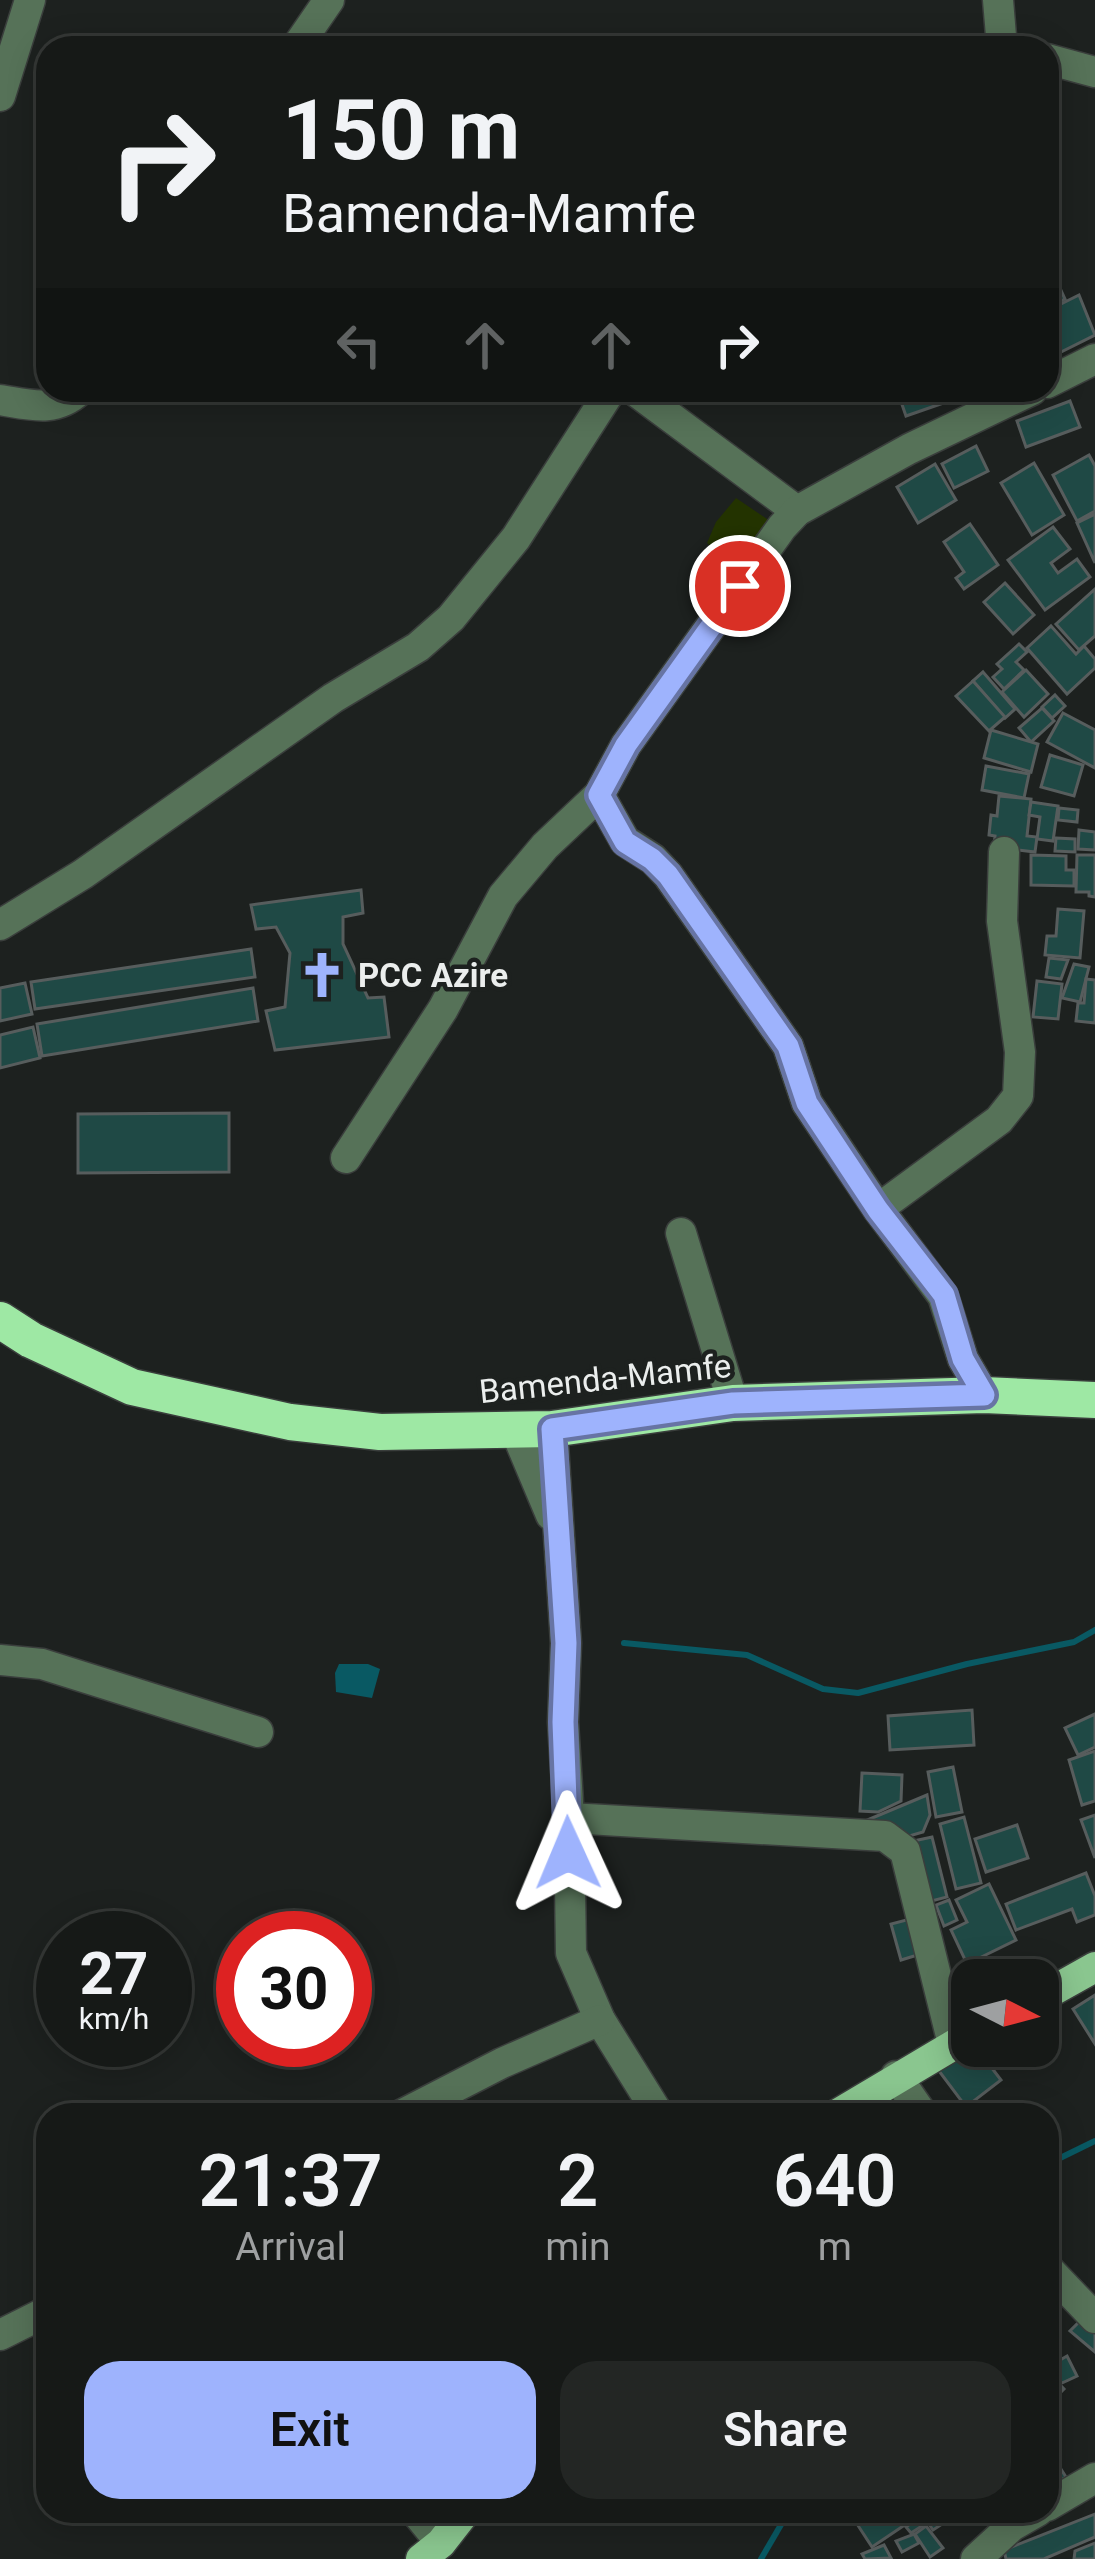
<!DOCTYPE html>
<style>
body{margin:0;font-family:Roboto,sans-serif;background:#232624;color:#f1f3f6;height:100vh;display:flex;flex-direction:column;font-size:45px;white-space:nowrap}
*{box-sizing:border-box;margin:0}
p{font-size:39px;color:#9ea0a1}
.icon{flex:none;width:66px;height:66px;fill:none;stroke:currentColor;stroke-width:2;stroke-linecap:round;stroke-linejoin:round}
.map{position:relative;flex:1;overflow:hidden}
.details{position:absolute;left:36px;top:2103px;width:1023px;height:420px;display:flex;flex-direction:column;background:#161917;border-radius:36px;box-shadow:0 6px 30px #0003,0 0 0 3px #353836}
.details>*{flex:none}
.top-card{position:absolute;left:36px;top:36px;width:1023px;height:366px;border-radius:36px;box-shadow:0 6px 30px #0003,0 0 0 3px #353836;background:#161917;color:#f1f3f6;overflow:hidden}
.needle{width:78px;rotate:96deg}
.controls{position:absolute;left:951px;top:1959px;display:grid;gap:24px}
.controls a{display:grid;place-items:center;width:108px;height:108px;border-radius:24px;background:#161917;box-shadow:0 6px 30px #0003,0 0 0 3px #353836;font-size:60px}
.speed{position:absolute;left:36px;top:1911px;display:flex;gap:24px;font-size:60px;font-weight:700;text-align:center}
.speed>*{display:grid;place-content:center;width:156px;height:156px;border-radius:50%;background:#161917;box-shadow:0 6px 30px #0003,0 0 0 3px #353836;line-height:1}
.speed small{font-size:30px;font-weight:400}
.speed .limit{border:18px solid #d22;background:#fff;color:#111}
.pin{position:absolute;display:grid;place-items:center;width:102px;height:102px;color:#fff;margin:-51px;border:6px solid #fff;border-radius:50%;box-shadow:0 3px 12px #0007}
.me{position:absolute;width:132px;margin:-66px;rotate:359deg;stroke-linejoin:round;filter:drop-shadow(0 0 9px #0008)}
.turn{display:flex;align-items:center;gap:42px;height:252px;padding:0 48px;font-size:54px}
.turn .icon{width:156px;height:156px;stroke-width:2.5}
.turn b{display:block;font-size:84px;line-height:102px}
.lanes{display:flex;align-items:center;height:114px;padding:0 48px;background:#0003;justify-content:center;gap:60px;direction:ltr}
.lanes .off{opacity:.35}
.eta{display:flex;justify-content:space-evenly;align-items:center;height:204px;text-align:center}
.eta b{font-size:72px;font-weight:600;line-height:84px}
.primary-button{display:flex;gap:24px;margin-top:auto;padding:24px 48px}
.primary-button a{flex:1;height:138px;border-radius:36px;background:#9eb3fd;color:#111;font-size:48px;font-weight:600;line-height:138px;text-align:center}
.primary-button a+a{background:#232624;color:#f1f3f6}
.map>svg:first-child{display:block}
.green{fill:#233300}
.water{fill:#095963}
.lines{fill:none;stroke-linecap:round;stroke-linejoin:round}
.stream{stroke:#095963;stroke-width:6}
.building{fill:#1f4945;stroke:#575d5d;stroke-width:3}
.minor-casing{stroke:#3a3e3c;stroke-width:33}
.major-casing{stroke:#3a3e3c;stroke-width:33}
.highway-casing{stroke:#3a3e3c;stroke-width:39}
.minor{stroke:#567258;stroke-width:30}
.major{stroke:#8ac68f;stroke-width:30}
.highway{stroke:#9ee8a4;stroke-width:36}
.route-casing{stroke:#6774a4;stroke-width:30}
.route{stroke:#9eb3fd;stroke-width:21}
.labels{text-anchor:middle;stroke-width:9;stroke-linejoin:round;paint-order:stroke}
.poi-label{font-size:33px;font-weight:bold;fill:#ebeeed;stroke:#1d211f;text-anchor:start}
.street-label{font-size:33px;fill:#ebeeed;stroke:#1d211f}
</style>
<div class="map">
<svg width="1095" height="2559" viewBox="0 0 1095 2559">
<rect width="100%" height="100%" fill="#1d211f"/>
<!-- green -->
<polygon class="green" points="736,498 770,521 741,563 726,560 707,543 716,522"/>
<!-- water -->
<polygon class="water" points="339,1664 368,1664 380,1669 372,1698 336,1692 335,1673"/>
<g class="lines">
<!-- stream -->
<g class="stream">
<polyline points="624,1643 747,1655 823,1689 858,1693 967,1664 1074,1642 1095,1630"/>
<polyline points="1047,2169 1054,2161 1095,2141"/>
<polyline points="761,2559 789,2511"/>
</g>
</g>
<!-- building -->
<g class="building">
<polygon points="1059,286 1065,299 1047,308 1047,292"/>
<polygon points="1079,295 1095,335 1057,354 1047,333 1047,311"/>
<polygon points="897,390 952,390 955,399 906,416"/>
<polygon points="1070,401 1080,427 1026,447 1017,421"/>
<polygon points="976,446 988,471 954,488 942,464"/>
<polygon points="1089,455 1095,466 1095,511 1077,521 1053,475"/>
<polygon points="1034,463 1064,515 1032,535 1001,483"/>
<polygon points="935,464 956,500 918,523 897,487"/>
<polygon points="1095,514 1095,563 1077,523"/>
<polygon points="970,524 998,565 964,589 956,578 964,572 944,542"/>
<polygon points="1053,527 1070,549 1051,563 1058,573 1077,559 1090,577 1045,610 1008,560"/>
<polygon points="1005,583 1034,615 1013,634 984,602"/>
<polygon points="1095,589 1095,636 1079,650 1056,624"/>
<polygon points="1051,626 1076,654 1084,646 1095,659 1095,668 1067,694 1027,648"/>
<polygon points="1019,644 1027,652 1016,662 1024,670 1004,689 993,677 1002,669 997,664"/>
<polygon points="1026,670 1048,694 1024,717 1002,692"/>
<polygon points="983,672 1015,709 1005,718 973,681"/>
<polygon points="973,681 1005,717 989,731 956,696"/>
<polygon points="1055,695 1065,706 1052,718 1042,707"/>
<polygon points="1042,708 1054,721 1031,742 1019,728"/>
<polygon points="1063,713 1095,730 1095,768 1047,742"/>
<polygon points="991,730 1038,744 1031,772 984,758"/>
<polygon points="1050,755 1083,765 1074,796 1041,787"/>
<polygon points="986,766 1029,774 1024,798 982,790"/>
<polygon points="999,796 1031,799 1027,836 1037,837 1035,852 994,847 995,836 989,835 991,815 997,816"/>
<polygon points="1031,802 1058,806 1053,841 1037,839 1040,817 1029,815"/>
<polygon points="1059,808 1078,810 1077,822 1058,820"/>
<polygon points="1079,830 1095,832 1095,850 1078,849"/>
<polygon points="1056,838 1075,839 1075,852 1055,851"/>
<polygon points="1031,855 1066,856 1066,870 1074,870 1074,886 1031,885"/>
<polygon points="1077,855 1095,855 1095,897 1089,896 1089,892 1076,892"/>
<polygon points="361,890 363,913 343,917 343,944 368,998 384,997 389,1037 275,1050 266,1011 285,1007 290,953 276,927 256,929 251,905"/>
<polygon points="1058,909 1084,911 1080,958 1045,955 1047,936 1056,936"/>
<polygon points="251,949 255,977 35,1009 31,982"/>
<polygon points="1049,958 1068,960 1061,979 1046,977"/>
<polygon points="1074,964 1089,967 1080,1002 1062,998"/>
<polygon points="1086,979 1095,980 1095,1023 1076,1021 1078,1003 1084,1003"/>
<polygon points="1037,981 1062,984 1058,1019 1033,1017"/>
<polygon points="25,983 32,1014 0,1021 0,988"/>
<polygon points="253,988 258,1021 42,1056 37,1024"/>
<polygon points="33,1027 40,1058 0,1068 0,1035"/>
<polygon points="229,1113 229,1172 78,1173 78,1114"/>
<polygon points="972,1710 974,1745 890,1750 888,1716"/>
<polygon points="1095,1714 1095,1747 1078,1755 1065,1728"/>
<polygon points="1095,1751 1095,1801 1082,1805 1069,1760"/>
<polygon points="953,1767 962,1812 936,1817 928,1772"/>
<polygon points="862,1773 902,1775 901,1801 878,1812 860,1811"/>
<polygon points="927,1795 930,1815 923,1832 899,1839 865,1821"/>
<polygon points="1095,1815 1095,1858 1081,1820"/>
<polygon points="964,1817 981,1883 956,1889 940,1824"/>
<polygon points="1017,1825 1028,1858 986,1872 975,1839"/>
<polygon points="932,1837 947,1897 924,1903 909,1842"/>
<polygon points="1086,1873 1095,1896 1095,1915 1077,1922 1072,1909 1016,1930 1006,1904"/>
<polygon points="989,1884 1016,1940 967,1964 951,1930 967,1922 956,1900"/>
<polygon points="949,1900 957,1920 944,1926 936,1905"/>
<polygon points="914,1918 924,1953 901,1960 891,1924"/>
<polygon points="1095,1995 1095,2044 1073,2009"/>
<polygon points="975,2046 1001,2080 966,2107 936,2067"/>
<polygon points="1082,2319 1095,2329 1095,2352 1070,2331"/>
<polygon points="1067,2356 1077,2376 1062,2383 1048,2367"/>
<polygon points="1047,2371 1064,2389 1047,2406"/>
<polygon points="1047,2447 1066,2477 1047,2489"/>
<polygon points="876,2511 915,2511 918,2516 872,2547 857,2524"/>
<polygon points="920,2511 962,2511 933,2530"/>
<polygon points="1095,2514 1095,2537 1044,2559 1006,2559 1004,2550"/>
<polygon points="919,2517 925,2524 911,2533 906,2527"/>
<polygon points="926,2526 943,2548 930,2557 915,2534"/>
<polygon points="914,2534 919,2543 902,2552 896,2541"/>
<polygon points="1095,2543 1095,2559 1074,2559 1075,2551"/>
<polygon points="884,2545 891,2558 865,2559 862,2554"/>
</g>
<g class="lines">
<defs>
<g id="minor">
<polyline points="998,0 1002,48"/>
<polyline points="296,48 329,0"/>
<polyline points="1047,59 1095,72"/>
<polyline points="0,96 30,0"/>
<polyline points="1047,383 1095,359"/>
<polyline points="634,390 797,511"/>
<path d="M0,400C31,405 55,413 80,390"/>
<polyline points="599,795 625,841 653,859 668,875 788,1046 807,1103 878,1209 943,1296 963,1359 984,1395"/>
<polyline points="0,925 83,874 333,698 418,647 451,618 516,538 611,390"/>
<polyline points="346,1158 443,1009 503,896 545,846 599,795 626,745 782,527 797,511 909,449 1032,390"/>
<polyline points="878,1209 999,1120 1018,1096 1020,1052 1002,921 1004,852"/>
<polyline points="681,1233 733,1403"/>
<polyline points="514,1427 551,1515"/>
<polyline points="552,1429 566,1643 563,1722 569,1818 571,1953 600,2020 659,2115"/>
<polyline points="0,1660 42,1664 258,1732"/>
<polyline points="569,1818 885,1836 905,1851 953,2044"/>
<polyline points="896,2076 923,2115"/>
<polyline points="401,2115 502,2063 600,2020"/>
<polyline points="1047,2268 1095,2318"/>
<polyline points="0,2335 48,2311"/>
<polyline points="1047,2506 1095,2478"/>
<polyline points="415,2511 441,2543"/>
<polyline points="976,2559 1012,2526 1038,2511"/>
</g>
<g id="major">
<polyline points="1038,1999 1095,1967"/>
<polyline points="836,2115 972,2034"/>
<polyline points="421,2559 441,2543 466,2511"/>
</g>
<polyline id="highway" points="0,1320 31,1340 132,1387 290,1422 380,1432 552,1429 733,1403 984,1395 1095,1400"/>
</defs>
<!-- minor casing -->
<use href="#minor" class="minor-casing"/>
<!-- major casing -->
<use href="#major" class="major-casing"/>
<!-- highway casing -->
<use href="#highway" class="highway-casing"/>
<!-- minor -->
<use href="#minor" class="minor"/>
<!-- major -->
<use href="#major" class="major"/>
<!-- highway -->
<use href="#highway" class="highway"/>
</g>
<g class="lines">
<defs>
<polyline id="route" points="568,1853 563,1722 566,1643 552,1429 733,1403 984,1395 963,1359 944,1295 878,1210 807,1103 788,1046 668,875 652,859 625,842 599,795 626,745 740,586"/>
</defs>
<!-- route casing -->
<use href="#route" class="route-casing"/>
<!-- route -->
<use href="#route" class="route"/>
</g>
<!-- icons -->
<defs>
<symbol id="church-bare" viewBox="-9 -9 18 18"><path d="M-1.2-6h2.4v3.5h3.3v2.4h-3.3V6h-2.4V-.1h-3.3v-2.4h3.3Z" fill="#9eb3fd" stroke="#1d211f" stroke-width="2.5" paint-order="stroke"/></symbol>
</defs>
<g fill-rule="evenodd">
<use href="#church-bare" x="289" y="942" width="66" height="66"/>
</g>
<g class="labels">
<!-- poi labels -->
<g class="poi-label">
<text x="358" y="987">PCC Azire</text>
</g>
<!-- street labels -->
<g class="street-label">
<text transform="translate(605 1378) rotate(-6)" y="12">Bamenda-Mamfe</text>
</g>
</g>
</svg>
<div class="controls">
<a><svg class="needle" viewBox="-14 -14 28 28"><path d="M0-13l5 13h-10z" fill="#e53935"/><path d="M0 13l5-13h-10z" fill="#9ea0a1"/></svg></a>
</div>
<div class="speed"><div>27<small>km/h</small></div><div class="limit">30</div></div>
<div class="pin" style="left:740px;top:586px;background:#d93025"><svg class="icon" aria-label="arrive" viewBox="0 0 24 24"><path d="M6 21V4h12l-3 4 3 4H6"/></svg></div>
<svg class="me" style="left:568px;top:1853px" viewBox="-20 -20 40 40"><path d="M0-17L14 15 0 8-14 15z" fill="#9eb3fd" stroke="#fff" stroke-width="4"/></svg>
<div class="top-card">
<div class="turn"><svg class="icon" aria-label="right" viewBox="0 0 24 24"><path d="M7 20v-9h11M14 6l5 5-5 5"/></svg><div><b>150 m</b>Bamenda-Mamfe</div></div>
<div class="lanes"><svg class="icon off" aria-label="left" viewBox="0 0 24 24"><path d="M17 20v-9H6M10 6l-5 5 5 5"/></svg><svg class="icon off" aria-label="ahead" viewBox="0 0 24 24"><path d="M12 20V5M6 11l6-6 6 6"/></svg><svg class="icon off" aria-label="ahead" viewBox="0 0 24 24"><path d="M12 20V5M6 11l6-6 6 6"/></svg><svg class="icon" aria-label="right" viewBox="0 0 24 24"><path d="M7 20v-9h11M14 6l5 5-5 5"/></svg></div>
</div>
<section class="details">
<div class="eta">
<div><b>21:37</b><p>Arrival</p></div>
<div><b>2</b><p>min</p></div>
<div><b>640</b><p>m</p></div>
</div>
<div class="primary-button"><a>Exit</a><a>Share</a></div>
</section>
</div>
